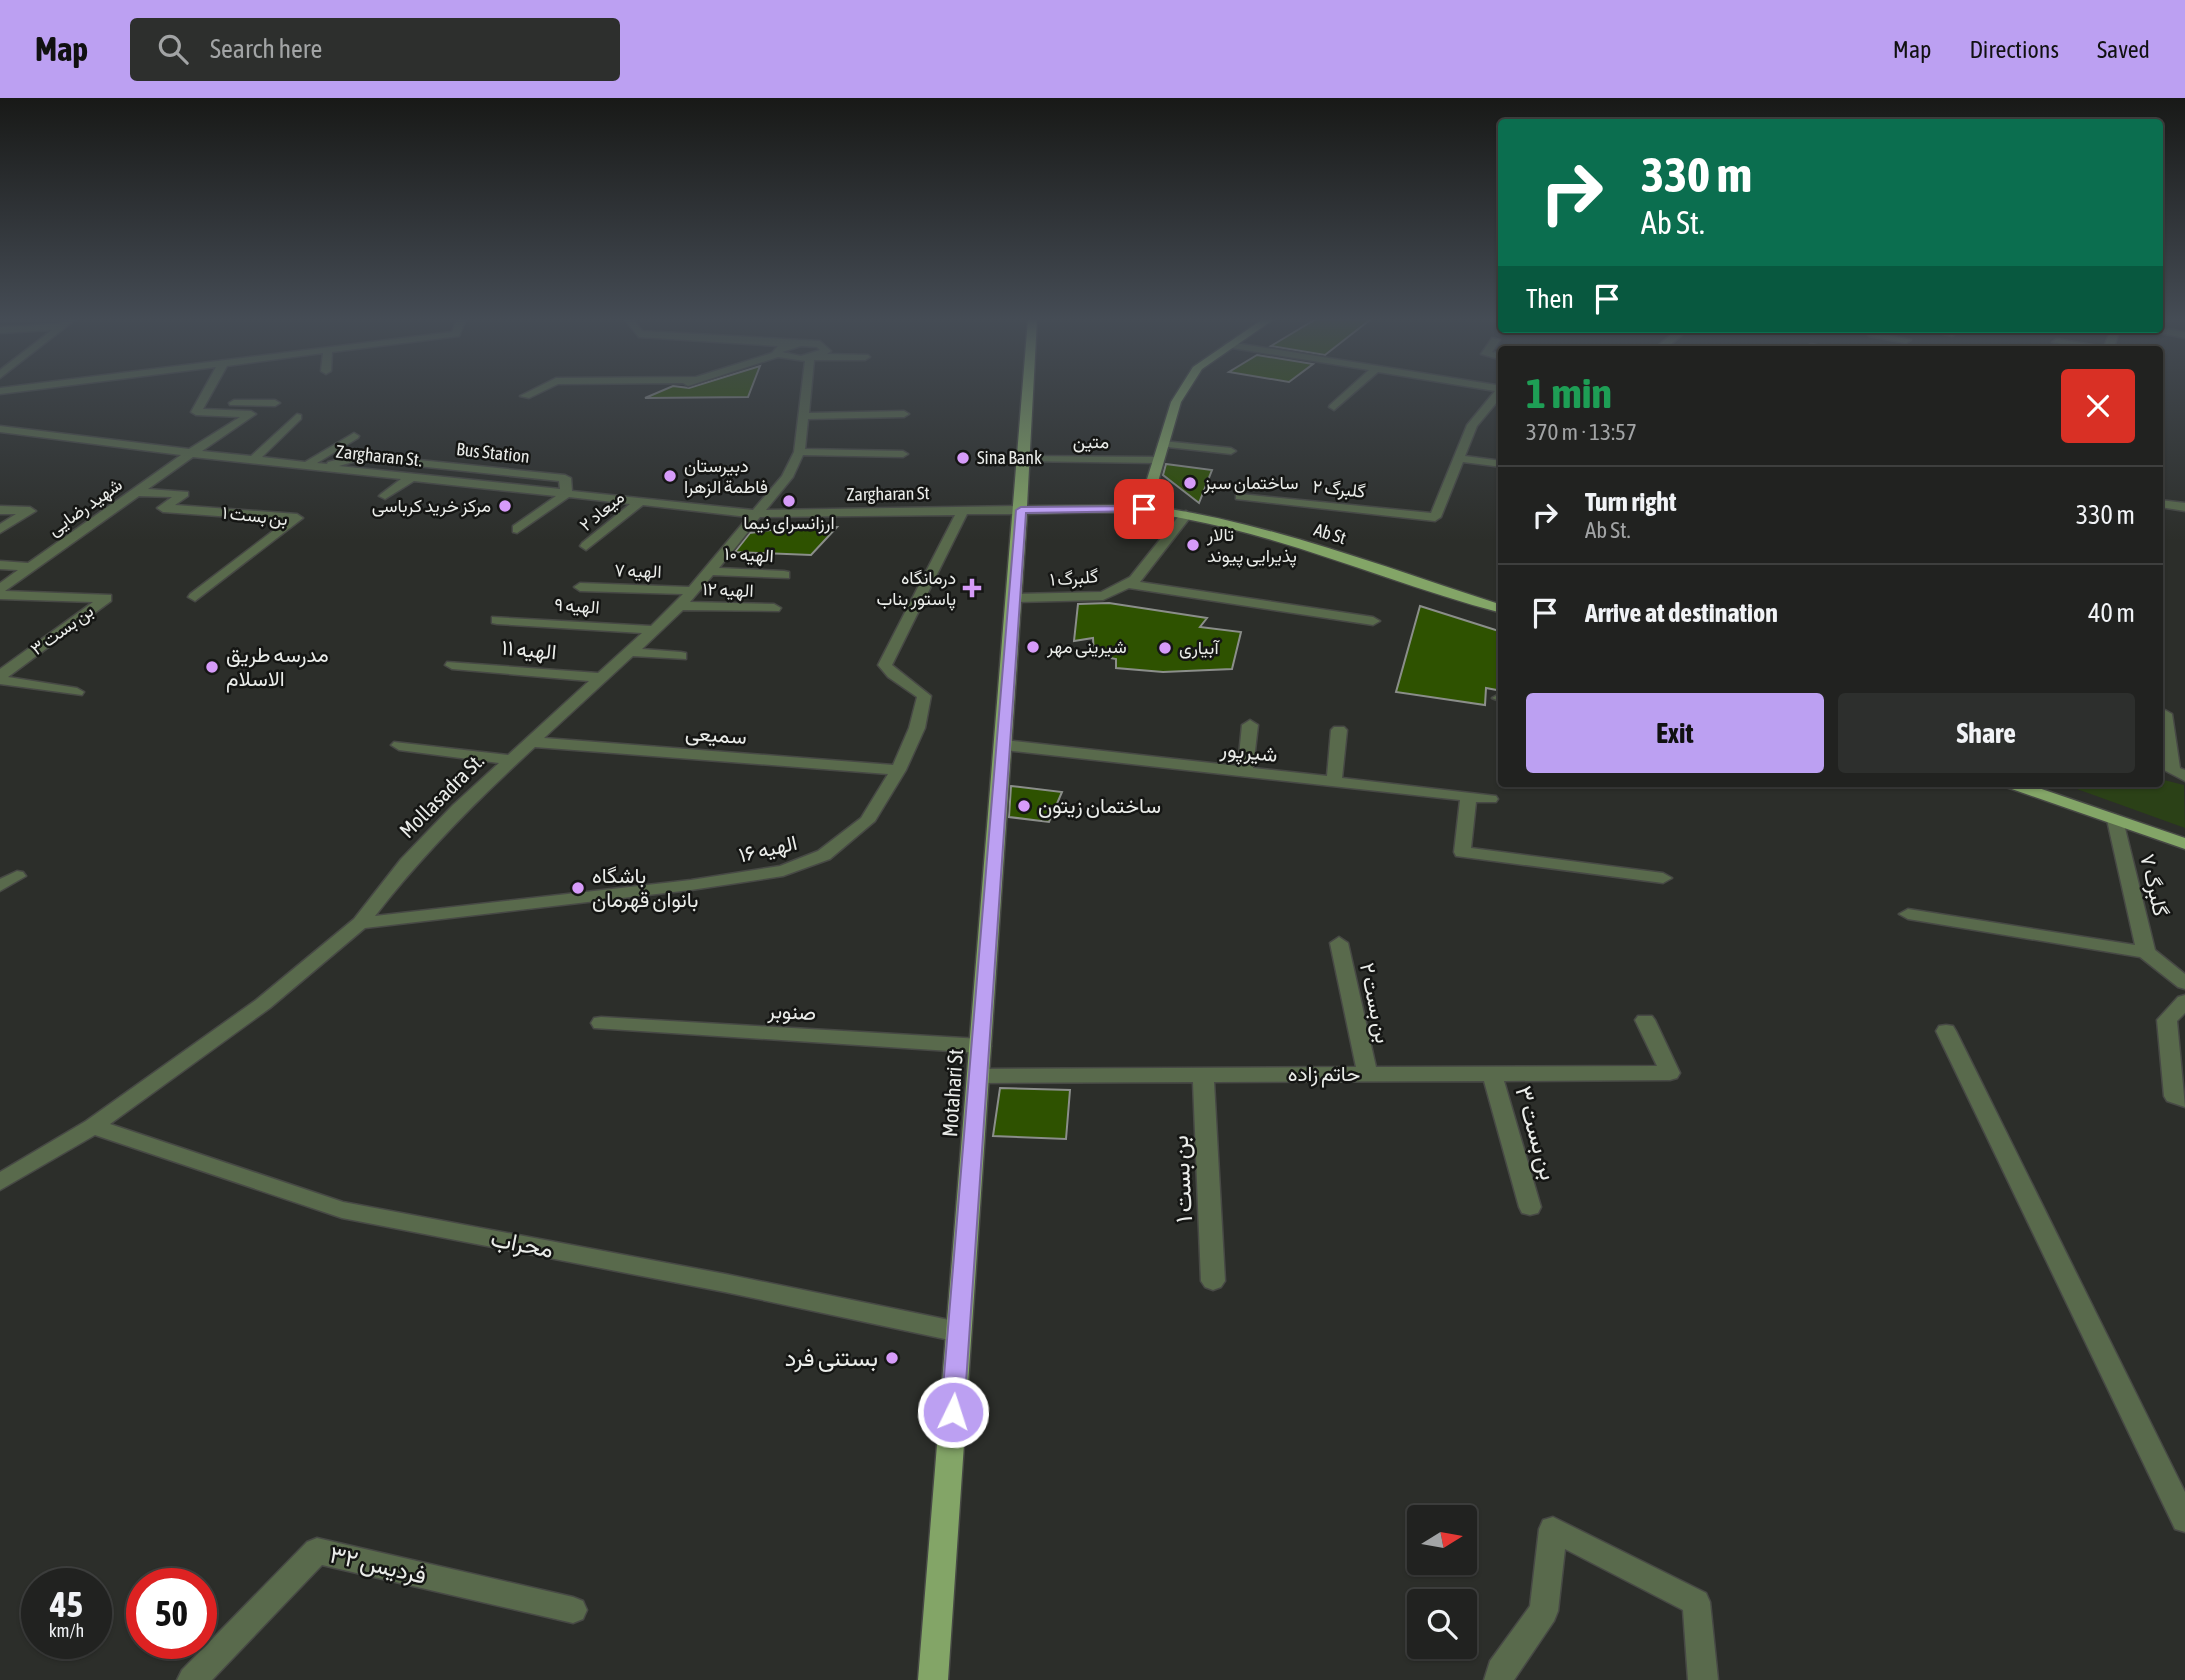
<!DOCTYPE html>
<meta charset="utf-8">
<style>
body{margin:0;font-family:"Asap Condensed",Vazirmatn,sans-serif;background:#2d2f2d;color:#f1f3f6;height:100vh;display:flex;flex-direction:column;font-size:26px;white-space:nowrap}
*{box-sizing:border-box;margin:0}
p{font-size:23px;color:#a2a4a5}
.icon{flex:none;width:38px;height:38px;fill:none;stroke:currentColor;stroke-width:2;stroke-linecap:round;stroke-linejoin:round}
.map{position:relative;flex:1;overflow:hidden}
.details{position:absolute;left:1498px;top:248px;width:665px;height:441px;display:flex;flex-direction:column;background:#212220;border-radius:7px;box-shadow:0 2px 5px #0004,0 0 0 2px #3e3f3e}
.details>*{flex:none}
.hud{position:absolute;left:1498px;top:21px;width:665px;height:214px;border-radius:7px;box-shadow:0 2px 5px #0004,0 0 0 2px #3e3f3e;background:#0b6e4f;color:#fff;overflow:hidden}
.needle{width:46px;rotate:79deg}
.fabs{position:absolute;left:1407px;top:1407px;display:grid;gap:14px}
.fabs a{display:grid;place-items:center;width:70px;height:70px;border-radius:7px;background:#212220;box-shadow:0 2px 5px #0004,0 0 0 2px #3e3f3e;font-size:35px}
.speed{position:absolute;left:21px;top:1470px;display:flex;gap:14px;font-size:35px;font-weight:700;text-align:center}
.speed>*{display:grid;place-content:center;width:91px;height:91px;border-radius:50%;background:#212220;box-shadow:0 2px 5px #0004,0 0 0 2px #3e3f3e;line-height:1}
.speed small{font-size:18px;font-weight:400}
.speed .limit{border:10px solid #d22;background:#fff;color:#111}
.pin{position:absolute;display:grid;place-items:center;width:60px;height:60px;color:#fff;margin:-30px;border-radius:14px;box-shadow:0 4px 10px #0006}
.me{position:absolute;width:77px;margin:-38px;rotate:4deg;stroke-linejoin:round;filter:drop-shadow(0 0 5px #0008)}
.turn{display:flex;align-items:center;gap:24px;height:147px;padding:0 28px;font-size:32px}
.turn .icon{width:91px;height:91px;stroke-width:2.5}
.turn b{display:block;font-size:49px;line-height:60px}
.then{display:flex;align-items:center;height:66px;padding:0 28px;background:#0003;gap:14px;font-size:26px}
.round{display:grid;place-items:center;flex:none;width:74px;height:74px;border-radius:7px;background:#2d2f2d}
.head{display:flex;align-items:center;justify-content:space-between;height:119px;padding:0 28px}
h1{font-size:42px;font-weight:700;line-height:52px;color:#1e9e55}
.cta{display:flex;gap:14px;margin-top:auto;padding:14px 28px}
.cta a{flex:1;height:80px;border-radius:7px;background:#bca0f2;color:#111;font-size:28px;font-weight:700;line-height:80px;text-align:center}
.cta a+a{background:#2d2f2d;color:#f1f3f6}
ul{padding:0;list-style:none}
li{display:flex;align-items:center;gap:21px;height:98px;padding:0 28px;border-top:2px solid #3e3f3e}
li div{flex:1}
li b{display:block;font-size:26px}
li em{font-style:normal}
header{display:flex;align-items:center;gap:42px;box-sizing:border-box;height:98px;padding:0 35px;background:#bca0f2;color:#111}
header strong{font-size:33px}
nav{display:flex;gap:38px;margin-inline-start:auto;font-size:24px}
.search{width:490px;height:63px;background:#2d2f2d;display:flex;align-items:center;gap:18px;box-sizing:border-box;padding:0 24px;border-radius:7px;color:#a2a4a5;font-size:26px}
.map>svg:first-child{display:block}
.green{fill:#2b4117}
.building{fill:#2e5200;stroke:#8b8e8a;stroke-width:2}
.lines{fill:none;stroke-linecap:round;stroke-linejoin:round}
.minor-casing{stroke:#474945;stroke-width:3}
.major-casing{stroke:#474945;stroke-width:3}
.minor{fill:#596a4c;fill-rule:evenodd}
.major{fill:#83a567;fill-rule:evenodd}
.route{fill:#bca0f2;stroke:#7a689d;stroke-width:2}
.poi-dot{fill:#d69bf9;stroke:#151614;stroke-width:2.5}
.labels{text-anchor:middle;stroke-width:5;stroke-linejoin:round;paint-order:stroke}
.far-street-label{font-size:18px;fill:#eaece9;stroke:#151614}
.far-poi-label{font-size:18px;fill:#eaece9;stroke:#151614;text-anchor:start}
.street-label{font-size:21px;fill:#eaece9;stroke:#151614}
.poi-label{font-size:21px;fill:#eaece9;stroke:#151614;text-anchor:start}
.near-street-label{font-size:24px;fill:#eaece9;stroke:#151614}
.near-poi-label{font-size:24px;fill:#eaece9;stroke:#151614;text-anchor:end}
</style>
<header>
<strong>Map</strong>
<div class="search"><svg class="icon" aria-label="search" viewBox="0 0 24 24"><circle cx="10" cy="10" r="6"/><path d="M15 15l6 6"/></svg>Search here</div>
<nav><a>Map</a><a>Directions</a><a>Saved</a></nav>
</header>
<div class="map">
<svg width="2185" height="1582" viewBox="0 0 2185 1582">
<rect width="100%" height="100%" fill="#2c2e2a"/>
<!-- green -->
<polygon class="green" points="2160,681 2184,687 2185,730 2063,686 2160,686"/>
<!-- building -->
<g class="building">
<polygon points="1316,221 1371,221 1325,257 1271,248"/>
<polygon points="1257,257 1313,266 1289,284 1229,274"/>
<polygon points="760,268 748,299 645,300 673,288 689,290"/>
<polygon points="1166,366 1212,372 1199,405 1163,377"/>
<polygon points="837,429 811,457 735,454 750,435 777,431"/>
<polygon points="1109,505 1207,520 1200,529 1241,534 1232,571 1163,574 1116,570 1116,561 1094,557 1093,540 1074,543 1078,506"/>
<polygon points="1420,508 1502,534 1502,593 1486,590 1485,607 1396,594"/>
<polygon points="1011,688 1062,694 1049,724 1009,719"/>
<polygon points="1000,990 1070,992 1066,1041 993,1038"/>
</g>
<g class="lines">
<defs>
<g id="minor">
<polygon points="66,221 76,221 0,280 0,272 52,232 0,235 0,229 59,226"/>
<path d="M457,221H466L459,238L332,254L331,273L326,276L321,273L323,255L227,268L203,311L251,313L256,316L202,353L251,358L297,316L301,317V321L262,359L305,364L354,335L359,338L358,340L317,365L327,366L328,364L360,356L565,377L571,380L572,393L753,412L782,378L794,354L805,263L778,259L688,288L683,285L558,286L529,300L520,298L556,280L696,279L772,255L778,248L639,239L624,221H633L642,233L820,243L831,253L827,256L868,257L870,259L865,262H814L809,315L904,313L909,316L904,319L808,321L805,351L903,353L908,356L903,359L803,357L793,379L766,412L1021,408L1027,412L1021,416H967L892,567L931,598L925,630L906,672L875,723L830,761L783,778L691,792L365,830L270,910L110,1026L343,1104L725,1176L959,1224L968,1227L971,1234L968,1241L959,1244L725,1194L342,1120L95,1037L0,1092V1074L86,1023L256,902L354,821L401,761L453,707L499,665L399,652L391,647L394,644L508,657L589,583L452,571L445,567L447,564L598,575L642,535L497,526L492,525V519L651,528L683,496L580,493L574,489L580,485L689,489L748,419L643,407L586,452L580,448L582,445L630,406L569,399L517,435L513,434V428L556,398L414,383L385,401L379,398L381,396L401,381L193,359L148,391L188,394V398L175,407L297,416L303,420L195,503L188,499L190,496L286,423L163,414L157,410L172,399L139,398L5,493L111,497V503L8,579L77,590L84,594L82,597L0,586V571L93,504L0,501V485L18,472L0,471V463L28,465L181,357L0,334V328L189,351L240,319L196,317L191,314L216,269L0,296V290L452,234ZM801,248L817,249L820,252L801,258L782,254ZM360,362L559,383L560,391L339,368ZM955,417L878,567L888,579L917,599L909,630L893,667L544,640L633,558L686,561V555L681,554L642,551L683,512L779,513L781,510L774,506L690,504L713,477L789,480V474L784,473L719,470L760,419ZM535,649L888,676L861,720L818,753L780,768L691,782L375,818C423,756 477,702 535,649Z"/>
<polygon points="2160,230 2185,234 2185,240 2140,231"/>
<polygon points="1678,231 1689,231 1664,252 1653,252"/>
<polygon points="1872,231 1883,231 1879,235 1911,242 1906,245 1869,238 1867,236"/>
<polygon points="1922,231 1944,231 1957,235 1952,238"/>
<polygon points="2088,231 2120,231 2113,252 2089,252 2052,244 2057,241 2104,249 2109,236"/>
<polygon points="1492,240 1500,242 1492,254 1502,256 1502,262 1481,256"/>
<polygon points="1229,244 1502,288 1502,298 1477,328 1465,358 1502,363 1502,369 1463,364 1441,419 1435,423 1236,401 1236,397 1240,396 1431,415 1467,327 1495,293 1378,274 1334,312 1329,309 1330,307 1369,272 1226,249 1224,247"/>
<polygon points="1811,246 1837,252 1808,251 1806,249"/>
<polygon points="234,302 275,302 280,305 275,308 230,307 229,305"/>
<polygon points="1163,343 1231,350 1236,353 1231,356 1159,348 1158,346"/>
<polygon points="1024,358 1156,359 1162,362 1156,365 1020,363 1018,361"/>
<polygon points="2160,402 2185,405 2185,413 2160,409"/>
<polygon points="0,408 30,409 36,413 0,435 0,426 16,416 0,416"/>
<polygon points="1186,413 1192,417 1140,484 1373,519 1380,523 1373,527 1129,490 1103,502 1015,504 1008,500 1015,496 1101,494 1130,479 1182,414"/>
<polygon points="1499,596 1502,596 1502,604 1492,600"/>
<polygon points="2165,612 2172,616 2180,670 2185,672 2185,683 2164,672 2160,613"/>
<polygon points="1250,622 1258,627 1253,670 1327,678 1331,632 1334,629 1344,629 1347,632 1342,680 1496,698 1498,701 1496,704 1476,704 1471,750 1663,775 1672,780 1663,785 1456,758 1454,754 1460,702 1004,652 996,647 1004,642 1238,668 1242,627"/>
<polygon points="2115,717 2123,722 2155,852 2185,876 2185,891 2178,889 2140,859 1908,821 1899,816 1908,811 2135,847 2107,722"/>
<polygon points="17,773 23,774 26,778 0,793 0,781"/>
<polygon points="1339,839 1348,845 1376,969 1657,968 1635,922 1638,918 1652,918 1655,922 1680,975 1677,980 1670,982 1504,983 1541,1109 1538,1115 1530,1117 1522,1115 1519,1109 1484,983 1214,984 1225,1183 1221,1189 1213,1192 1205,1189 1201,1183 1193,984 978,985 971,983 968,978 971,973 978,971 1356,969 1330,845"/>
<polygon points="2185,897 2185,915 2177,923 2185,1009 2167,1003 2164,998 2157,922 2178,899"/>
<polygon points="601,919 981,941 988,943 991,948 988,953 981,955 594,930 591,925 594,920"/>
<polygon points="1946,927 1953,928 1956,933 2185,1394 2185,1434 2175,1431 1936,933 1939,928"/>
<polygon points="1553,1419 1706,1495 1710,1504 1718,1582 1688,1582 1683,1512 1565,1451 1558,1513 1554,1523 1514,1582 1484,1582 1490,1563 1530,1508 1539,1431 1543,1422"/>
<polygon points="317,1440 573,1499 583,1503 587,1512 583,1521 573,1525 322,1467 212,1582 177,1582 182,1572 307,1444"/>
</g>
<g id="major">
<path d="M1028,221H1037L1027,408L1139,407L1171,304L1193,269L1263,221H1274L1202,271L1181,304L1151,408C1271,425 1386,470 1502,507V515C1395,487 1294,441 1186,421C1134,411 1079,415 1027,416L948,1582H918Z"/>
<polygon points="2004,686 2027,686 2185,740 2185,751 2006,689"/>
</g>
</defs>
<!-- minor casing -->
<use href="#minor" class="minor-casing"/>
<!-- major casing -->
<use href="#major" class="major-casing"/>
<!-- minor -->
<use href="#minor" class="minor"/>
<!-- major -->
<use href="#major" class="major"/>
</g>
<!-- sky -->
<linearGradient id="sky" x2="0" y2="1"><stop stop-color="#181917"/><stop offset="0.5" stop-color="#454c55"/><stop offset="1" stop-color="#454c55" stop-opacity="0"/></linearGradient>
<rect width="2185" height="443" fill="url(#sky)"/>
<!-- route -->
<polygon class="route" points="1144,408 1149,411 1147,413 1026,415 964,1314 961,1321 953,1324 945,1321 941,1314 1016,412 1021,409"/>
<!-- markers -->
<g class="poi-dot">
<circle cx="963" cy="360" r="7"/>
<circle cx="670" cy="378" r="7"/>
<circle cx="1190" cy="385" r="7"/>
<circle cx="789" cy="403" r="7"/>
<circle cx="505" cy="408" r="7"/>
<circle cx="1193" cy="447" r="7"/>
<path d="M968.5 479.5h7v7h7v7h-7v7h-7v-7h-7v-7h7z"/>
<circle cx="1033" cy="549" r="7"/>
<circle cx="1165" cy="550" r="7"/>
<circle cx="212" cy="569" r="7"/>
<circle cx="1024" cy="708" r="7"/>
<circle cx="578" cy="790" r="7"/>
<circle cx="892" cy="1260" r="7"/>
</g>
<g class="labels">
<!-- far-street labels -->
<g class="far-street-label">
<text transform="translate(1091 344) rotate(1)" y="6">متین</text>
<text transform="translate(493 355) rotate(6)" y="6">Bus Station</text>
<text transform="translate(379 358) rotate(6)" y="6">Zargharan St.</text>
<text transform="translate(1339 391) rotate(6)" y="6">گلبرگ ۲</text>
<text transform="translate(888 396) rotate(-1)" y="6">Zargharan St</text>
<text transform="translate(85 409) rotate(-35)" y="6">شهید رضایی</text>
<text transform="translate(602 413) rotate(-40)" y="6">میعاد ۲</text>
<text transform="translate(255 418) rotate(6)" y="6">بن بست ۱</text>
<text transform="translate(1330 436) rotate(17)" y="6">Ab St</text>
<text transform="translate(749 457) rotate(3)" y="6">الهیه ۱۰</text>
<text transform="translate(638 473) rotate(2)" y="6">الهیه ۷</text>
<text transform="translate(1074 480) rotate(-4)" y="6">گلبرگ ۱</text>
<text transform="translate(728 492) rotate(2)" y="6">الهیه ۱۲</text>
<text transform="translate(577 508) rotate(4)" y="6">الهیه ۹</text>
<text transform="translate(62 532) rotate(-36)" y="6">بن بست ۳</text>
</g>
<!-- far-poi labels -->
<g class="far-poi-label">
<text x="977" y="366">Sina Bank</text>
<text x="684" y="374">دبیرستان<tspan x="684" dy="21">فاطمة الزهرا</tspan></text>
<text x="1204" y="391">ساختمان سبز</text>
<text x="491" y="414" text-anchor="end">مرکز خرید کرباسی</text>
<text x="789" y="431" text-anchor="middle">ارزانسرای نیما</text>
<text x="1207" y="443">تالار<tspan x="1207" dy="21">پذیرایی پیوند</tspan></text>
<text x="956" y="486" text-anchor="end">درمانگاه<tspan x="956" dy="21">پاستور بناب</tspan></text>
<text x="1047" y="555">شیرینی مهر</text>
<text x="1179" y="556">آبیاری</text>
</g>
<!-- street labels -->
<g class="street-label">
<text transform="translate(529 552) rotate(5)" y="7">الهیه ۱۱</text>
<text transform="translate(716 637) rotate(4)" y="7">سمیعی</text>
<text transform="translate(1249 654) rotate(6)" y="7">شیرپور</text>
<text transform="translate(442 698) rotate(-45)" y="7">Mollasadra St.</text>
<text transform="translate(768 751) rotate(-13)" y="7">الهیه ۱۶</text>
<text transform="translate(2154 787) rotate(77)" y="7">گلبرگ ۷</text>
<text transform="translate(1375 905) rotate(78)" y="7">بن بست ۲</text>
<text transform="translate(792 914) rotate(3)" y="7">صنوبر</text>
<text x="1324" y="983">حاتم زاده</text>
<text transform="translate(953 995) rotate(-86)" y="7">Motahari St</text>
</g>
<!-- poi labels -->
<g class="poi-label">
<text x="226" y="564">مدرسه طریق<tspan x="226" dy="24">الاسلام</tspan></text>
<text x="1038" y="715">ساختمان زیتون</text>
<text x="592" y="785">باشگاه<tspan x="592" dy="24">بانوان قهرمان</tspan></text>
</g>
<!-- near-street labels -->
<g class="near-street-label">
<text transform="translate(1536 1035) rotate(74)" y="8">بن بست ۳</text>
<text transform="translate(1182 1081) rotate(-93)" y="8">بن بست ۱</text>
<text transform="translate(522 1146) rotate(11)" y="8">محراب</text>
<text transform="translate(378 1467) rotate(13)" y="8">فردیس ۳۲</text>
</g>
<!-- near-poi labels -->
<g class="near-poi-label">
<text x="878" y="1268">بستنی فرد</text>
</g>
</g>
</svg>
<div class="fabs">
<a><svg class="needle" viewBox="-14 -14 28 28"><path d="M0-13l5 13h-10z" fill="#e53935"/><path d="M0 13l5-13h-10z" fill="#a2a4a5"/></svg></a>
<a><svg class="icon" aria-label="search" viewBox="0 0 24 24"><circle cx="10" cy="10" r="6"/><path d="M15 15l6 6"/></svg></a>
</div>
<div class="speed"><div>45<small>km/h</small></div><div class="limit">50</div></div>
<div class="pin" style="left:1144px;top:411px;background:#d93025"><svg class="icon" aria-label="arrive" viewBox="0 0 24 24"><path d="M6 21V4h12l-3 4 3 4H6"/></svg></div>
<svg class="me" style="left:953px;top:1314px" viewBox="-20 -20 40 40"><circle r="17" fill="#bca0f2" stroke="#fff" stroke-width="3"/><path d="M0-11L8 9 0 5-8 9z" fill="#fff"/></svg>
<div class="hud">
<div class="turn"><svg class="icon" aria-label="right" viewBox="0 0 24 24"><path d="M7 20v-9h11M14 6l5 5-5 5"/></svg><div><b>330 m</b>Ab St.</div></div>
<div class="then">Then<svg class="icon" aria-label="arrive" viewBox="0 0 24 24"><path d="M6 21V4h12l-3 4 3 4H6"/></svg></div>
</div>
<section class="details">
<div class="head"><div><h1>1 min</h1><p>370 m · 13:57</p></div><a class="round" style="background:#d93025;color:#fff"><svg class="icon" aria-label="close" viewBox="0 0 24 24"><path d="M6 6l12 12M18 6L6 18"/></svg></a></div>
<ul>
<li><svg class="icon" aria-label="right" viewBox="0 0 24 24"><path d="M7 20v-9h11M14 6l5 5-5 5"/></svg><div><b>Turn right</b><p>Ab St.</p></div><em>330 m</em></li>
<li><svg class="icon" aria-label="arrive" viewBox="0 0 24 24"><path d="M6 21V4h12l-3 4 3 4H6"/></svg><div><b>Arrive at destination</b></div><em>40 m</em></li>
</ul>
<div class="cta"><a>Exit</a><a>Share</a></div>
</section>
</div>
